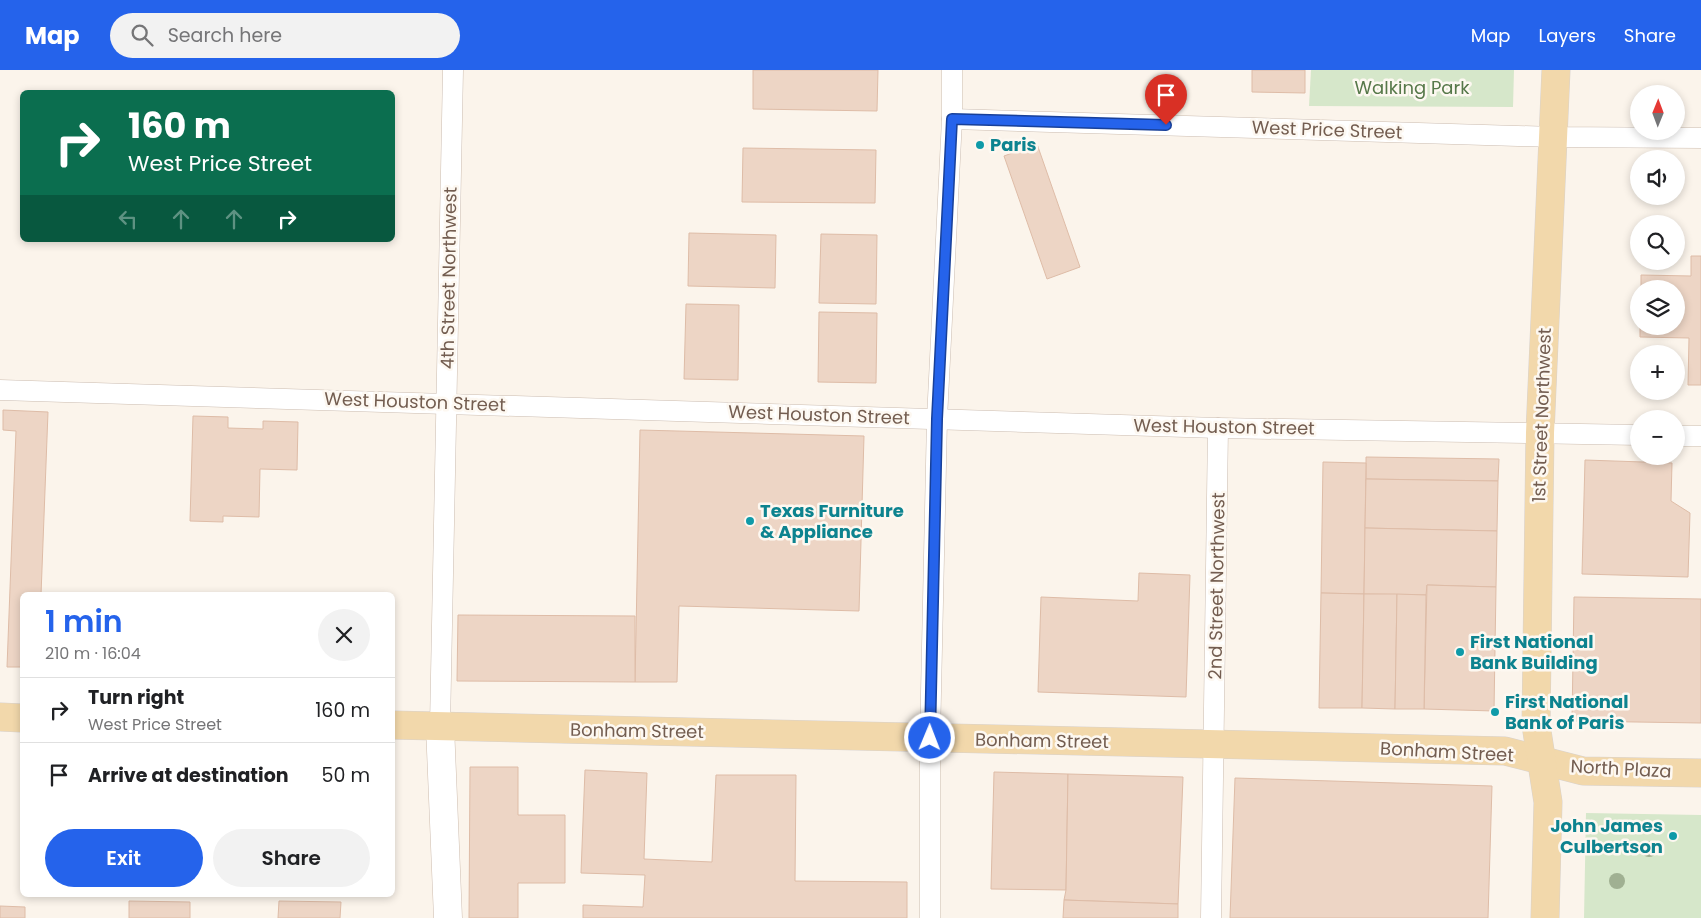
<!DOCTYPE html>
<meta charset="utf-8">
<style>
body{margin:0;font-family:Poppins,sans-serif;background:#f2f2f2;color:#202124;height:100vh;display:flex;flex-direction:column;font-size:19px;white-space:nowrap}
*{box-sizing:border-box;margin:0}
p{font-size:16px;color:#757577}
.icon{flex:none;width:28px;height:28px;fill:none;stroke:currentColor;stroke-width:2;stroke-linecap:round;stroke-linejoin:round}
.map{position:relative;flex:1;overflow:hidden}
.panel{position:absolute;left:20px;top:522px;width:375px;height:305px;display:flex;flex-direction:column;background:#fff;border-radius:8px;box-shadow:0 2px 8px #0003}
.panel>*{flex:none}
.guide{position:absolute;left:20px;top:20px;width:375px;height:152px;border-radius:8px;box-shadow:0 2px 8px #0003;background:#0b6e4f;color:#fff;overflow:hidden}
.needle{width:32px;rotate:1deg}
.tools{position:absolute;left:1630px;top:15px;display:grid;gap:10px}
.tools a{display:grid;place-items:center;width:55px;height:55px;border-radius:50%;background:#fff;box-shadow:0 2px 8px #0003;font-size:25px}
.pin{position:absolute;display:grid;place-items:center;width:42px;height:42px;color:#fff;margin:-51px -21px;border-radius:50% 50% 50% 0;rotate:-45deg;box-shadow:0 0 5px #0007}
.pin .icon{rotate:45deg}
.me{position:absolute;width:55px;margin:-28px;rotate:1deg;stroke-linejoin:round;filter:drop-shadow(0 0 4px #0008)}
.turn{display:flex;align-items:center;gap:18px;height:105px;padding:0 25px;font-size:22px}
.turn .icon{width:65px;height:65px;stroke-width:2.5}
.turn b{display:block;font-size:35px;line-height:42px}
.lanes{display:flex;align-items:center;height:48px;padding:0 25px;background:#0003;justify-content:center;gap:25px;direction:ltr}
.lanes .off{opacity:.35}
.round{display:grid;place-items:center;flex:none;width:52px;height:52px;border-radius:26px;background:#f2f2f2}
.head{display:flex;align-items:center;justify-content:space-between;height:85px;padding:0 25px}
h1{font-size:30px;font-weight:600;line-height:38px;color:#2563eb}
.cta{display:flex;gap:10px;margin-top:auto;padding:10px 25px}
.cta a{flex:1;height:58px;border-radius:30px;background:#2563eb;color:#fff;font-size:20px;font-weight:600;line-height:58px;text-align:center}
.cta a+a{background:#f2f2f2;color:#202124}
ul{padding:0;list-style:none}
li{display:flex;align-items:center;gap:15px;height:65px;padding:0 25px;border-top:1px solid #e0e0e0}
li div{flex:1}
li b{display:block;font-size:19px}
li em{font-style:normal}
header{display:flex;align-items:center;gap:30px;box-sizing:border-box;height:70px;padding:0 25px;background:#2563eb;color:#fff}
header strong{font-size:24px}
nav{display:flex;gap:28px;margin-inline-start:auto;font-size:18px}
.search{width:350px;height:45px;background:#f2f2f2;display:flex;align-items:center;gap:12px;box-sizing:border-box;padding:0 18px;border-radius:28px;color:#757577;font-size:19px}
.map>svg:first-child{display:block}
.green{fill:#d6e7ca}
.building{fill:#edd5c5;stroke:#debca7}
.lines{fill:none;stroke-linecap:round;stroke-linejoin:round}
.street-casing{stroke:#ccbdb1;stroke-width:21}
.secondary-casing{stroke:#cebdaf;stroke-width:29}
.primary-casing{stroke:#d8d2ce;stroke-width:29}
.street{stroke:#fff;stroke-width:20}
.secondary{stroke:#fff;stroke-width:28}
.primary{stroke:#f2d8ab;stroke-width:28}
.tree{fill:#a0b092}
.route-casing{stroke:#184099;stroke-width:12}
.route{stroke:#2563eb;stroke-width:9}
.culture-dot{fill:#0f9aa8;stroke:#fdf8f1;stroke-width:2}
.labels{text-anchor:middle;stroke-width:5;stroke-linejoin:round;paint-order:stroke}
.park-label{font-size:18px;fill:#567849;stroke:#fdf8f1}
.street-label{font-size:18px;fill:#735d50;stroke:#fdf8f1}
.culture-label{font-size:18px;font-weight:bold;fill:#0d838f;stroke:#fdf8f1;text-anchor:start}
</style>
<header>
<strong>Map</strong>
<div class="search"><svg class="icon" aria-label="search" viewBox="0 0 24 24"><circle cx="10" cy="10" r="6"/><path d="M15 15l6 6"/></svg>Search here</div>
<nav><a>Map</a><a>Layers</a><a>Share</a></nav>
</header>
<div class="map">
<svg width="1701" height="848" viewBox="0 0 1701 848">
<rect width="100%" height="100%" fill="#fbf4eb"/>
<!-- green -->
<g class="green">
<polygon points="1311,0 1514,0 1513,37 1309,36"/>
<polygon points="1586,743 1701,745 1701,848 1584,848"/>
</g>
<!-- building -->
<g class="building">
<polygon points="753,0 878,0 877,41 753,39"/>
<polygon points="1252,0 1305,0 1305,23 1252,22"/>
<polygon points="1037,74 1080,197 1047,209 1004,86"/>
<polygon points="743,78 876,80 875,133 742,132"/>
<polygon points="689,163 776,165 775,218 688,216"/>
<polygon points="821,164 877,165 876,234 819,233"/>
<polygon points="1691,186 1701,186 1701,315 1688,315 1689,268 1640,267 1640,256 1676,256 1676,219 1641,219 1641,205 1691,206"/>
<polygon points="686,234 739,235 738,310 684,309"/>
<polygon points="819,242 877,243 876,313 818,312"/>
<polygon points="3,340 48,342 41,525 22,525 22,597 7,597 16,361 3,360"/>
<polygon points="193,346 228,347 228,358 263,359 263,351 298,352 297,400 260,399 259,447 223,446 223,452 190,451"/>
<polygon points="640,360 864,366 859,541 679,536 677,612 635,612"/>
<polygon points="1366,387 1499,389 1498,411 1366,409"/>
<polygon points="1585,390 1672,393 1671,431 1690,443 1688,507 1582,504"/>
<polygon points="1323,392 1366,393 1364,524 1321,523"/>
<polygon points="1366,409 1498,411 1497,461 1365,458"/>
<polygon points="1365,458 1497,461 1496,517 1427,515 1426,525 1364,524"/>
<polygon points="1139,503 1190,505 1186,627 1038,622 1041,527 1138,531"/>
<polygon points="1427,515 1496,517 1494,641 1424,639"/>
<polygon points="1321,523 1364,524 1362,638 1319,638"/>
<polygon points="1364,524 1397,524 1395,639 1362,638"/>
<polygon points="1397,524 1426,525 1424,639 1395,639"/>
<polygon points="1574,527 1701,529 1701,653 1572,651"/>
<polygon points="458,545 635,546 635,612 457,611"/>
<polygon points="470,697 518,697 518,745 565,745 565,813 518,813 518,848 469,848"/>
<polygon points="585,700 647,703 644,789 712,792 716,705 796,705 795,811 907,812 907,848 583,848 583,835 643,837 645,805 581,803"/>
<polygon points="994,702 1068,704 1066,820 991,819"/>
<polygon points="1068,704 1183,707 1178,834 1064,830 1066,820"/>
<polygon points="1235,708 1492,716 1488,848 1230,848"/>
<polygon points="1064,830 1178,834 1178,848 1063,848"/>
<polygon points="129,831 190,832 190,848 129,848"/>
<polygon points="279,831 341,832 340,848 278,848"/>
<polygon points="0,836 25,837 25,848 0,848"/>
</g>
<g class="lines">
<defs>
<g id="street">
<polyline points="952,49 1554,67 1701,68"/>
<polyline points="0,320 1218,358 1639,365"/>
<polyline points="1676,366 1701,366"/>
<polyline points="440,656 453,0"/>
<polyline points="930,848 930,668 937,349 952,49 952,0"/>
<polyline points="1211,848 1218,358"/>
</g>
<polyline id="secondary" points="440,656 448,848"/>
<g id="primary">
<polyline points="0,647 22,648"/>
<polyline points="392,655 1505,681 1583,701 1701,703"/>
<polyline points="1545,848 1548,732 1536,655 1540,363 1556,0"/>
</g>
</defs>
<!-- street casing -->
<use href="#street" class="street-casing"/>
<!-- secondary casing -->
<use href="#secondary" class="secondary-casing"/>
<!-- primary casing -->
<use href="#primary" class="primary-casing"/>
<!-- street -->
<use href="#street" class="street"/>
<!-- secondary -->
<use href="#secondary" class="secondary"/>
<!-- primary -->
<use href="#primary" class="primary"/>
</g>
<!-- trees -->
<g class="tree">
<circle cx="1649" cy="779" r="8"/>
<circle cx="1617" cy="811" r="8"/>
</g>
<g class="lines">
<defs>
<polyline id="route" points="930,668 937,349 952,49 1166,55"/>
</defs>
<!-- route casing -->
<use href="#route" class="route-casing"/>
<!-- route -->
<use href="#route" class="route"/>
</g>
<!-- markers -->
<g class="culture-dot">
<circle cx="980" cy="75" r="5"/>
<circle cx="750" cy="451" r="5"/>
<circle cx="1460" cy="582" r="5"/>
<circle cx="1495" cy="642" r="5"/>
<circle cx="1673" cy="766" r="5"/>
</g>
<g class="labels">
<!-- park labels -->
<g class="park-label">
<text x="1412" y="24">Walking Park</text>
</g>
<!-- street labels -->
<g class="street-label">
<text transform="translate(1327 60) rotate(2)" y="6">West Price Street</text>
<text transform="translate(449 208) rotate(-89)" y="6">4th Street Northwest</text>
<text transform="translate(415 332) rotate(2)" y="6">West Houston Street</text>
<text transform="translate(819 345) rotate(2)" y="6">West Houston Street</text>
<text transform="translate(1542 345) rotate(-88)" y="6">1st Street Northwest</text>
<text transform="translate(1224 357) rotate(1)" y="6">West Houston Street</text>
<text transform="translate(1217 516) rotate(-89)" y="6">2nd Street Northwest</text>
<text transform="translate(637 661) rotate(1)" y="6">Bonham Street</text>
<text transform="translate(1042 671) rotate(1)" y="6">Bonham Street</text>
<text transform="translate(1447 682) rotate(3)" y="6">Bonham Street</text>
<text transform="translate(1621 699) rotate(3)" y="6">North Plaza</text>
</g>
<!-- culture labels -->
<g class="culture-label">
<text x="990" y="81">Paris</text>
<text x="760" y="447">Texas Furniture<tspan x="760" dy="21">&amp; Appliance</tspan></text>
<text x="1470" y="578">First National<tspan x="1470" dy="21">Bank Building</tspan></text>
<text x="1505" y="638">First National<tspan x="1505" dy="21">Bank of Paris</tspan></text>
<text x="1663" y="762" text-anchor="end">John James<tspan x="1663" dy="21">Culbertson</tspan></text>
</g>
</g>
</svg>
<div class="tools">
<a><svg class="needle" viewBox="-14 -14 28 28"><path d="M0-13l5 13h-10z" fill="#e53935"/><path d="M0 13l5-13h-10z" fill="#757577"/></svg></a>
<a><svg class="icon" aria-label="sound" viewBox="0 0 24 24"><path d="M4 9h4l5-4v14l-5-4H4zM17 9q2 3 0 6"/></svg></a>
<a><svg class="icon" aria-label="search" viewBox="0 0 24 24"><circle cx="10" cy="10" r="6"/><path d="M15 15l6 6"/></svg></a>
<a><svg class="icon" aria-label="layers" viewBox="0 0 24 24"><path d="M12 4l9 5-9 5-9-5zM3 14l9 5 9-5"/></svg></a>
<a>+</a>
<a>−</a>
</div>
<div class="pin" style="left:1166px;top:55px;background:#d93025"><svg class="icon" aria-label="arrive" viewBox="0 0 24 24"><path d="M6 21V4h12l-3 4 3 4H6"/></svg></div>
<svg class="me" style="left:930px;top:668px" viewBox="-20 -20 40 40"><circle r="17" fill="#2563eb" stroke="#fff" stroke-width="3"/><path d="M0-11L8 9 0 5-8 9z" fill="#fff"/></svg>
<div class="guide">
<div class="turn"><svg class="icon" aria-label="right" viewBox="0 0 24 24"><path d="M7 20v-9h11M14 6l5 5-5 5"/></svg><div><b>160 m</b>West Price Street</div></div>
<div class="lanes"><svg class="icon off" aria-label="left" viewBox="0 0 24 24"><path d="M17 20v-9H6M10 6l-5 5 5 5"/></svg><svg class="icon off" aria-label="ahead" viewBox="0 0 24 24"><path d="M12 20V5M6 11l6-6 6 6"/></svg><svg class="icon off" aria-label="ahead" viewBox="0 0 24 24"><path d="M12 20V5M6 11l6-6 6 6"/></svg><svg class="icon" aria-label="right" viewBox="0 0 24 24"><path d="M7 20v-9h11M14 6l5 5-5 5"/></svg></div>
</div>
<section class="panel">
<div class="head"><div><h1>1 min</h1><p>210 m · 16:04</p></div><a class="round"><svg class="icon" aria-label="close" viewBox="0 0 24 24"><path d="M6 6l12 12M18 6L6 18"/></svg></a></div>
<ul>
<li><svg class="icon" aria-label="right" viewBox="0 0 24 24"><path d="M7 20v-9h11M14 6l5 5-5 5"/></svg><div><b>Turn right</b><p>West Price Street</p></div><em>160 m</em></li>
<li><svg class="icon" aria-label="arrive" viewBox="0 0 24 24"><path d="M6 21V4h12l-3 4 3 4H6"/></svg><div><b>Arrive at destination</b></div><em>50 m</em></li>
</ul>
<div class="cta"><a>Exit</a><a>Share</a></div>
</section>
</div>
